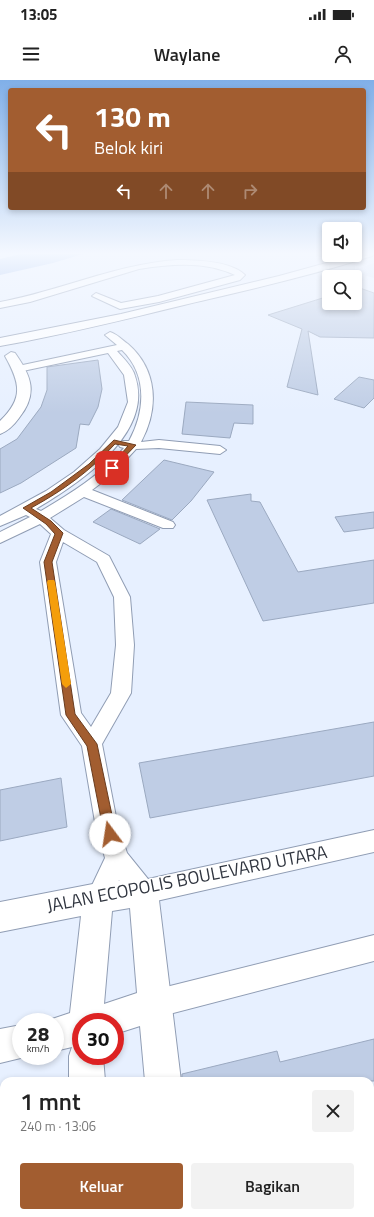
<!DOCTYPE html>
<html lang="id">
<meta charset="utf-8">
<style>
body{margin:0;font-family:"Titillium Web",sans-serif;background:#f2f2f2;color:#222;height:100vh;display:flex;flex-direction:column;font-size:15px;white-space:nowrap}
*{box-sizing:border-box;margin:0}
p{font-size:13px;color:#767676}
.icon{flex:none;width:22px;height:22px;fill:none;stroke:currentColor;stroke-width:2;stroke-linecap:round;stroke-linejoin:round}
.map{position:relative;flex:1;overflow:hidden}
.drawer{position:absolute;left:0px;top:997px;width:374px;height:140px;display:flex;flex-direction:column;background:#fff;border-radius:12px 12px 0 0;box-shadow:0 2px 6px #0003}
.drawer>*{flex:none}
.banner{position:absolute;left:8px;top:8px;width:358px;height:122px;border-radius:4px;box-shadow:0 2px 6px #0003;background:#a25d30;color:#fff;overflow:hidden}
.controls{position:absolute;left:322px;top:142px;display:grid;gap:8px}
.controls a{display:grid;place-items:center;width:40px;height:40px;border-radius:4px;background:#fff;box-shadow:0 2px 6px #0003;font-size:20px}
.speed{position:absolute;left:12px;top:933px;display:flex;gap:8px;font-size:20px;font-weight:700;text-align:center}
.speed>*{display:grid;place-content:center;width:52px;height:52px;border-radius:50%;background:#fff;box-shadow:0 2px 6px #0003;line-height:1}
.speed small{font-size:10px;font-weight:400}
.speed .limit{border:6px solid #d22;background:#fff;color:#111}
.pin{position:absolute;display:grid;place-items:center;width:34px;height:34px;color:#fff;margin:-17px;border-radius:8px;box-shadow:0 2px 6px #0006}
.me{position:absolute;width:44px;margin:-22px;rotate:346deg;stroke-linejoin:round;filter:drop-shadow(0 0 3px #0008)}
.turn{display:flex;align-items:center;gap:14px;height:84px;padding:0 20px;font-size:18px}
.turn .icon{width:52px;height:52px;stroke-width:2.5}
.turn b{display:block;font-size:28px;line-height:34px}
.lanes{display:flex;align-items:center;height:38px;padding:0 20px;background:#0003;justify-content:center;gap:20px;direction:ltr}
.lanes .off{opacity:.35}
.round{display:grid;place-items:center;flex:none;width:42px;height:42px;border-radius:4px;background:#f2f2f2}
.headline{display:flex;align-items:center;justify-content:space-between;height:68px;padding:0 20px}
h1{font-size:24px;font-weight:600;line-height:30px}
.action{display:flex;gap:8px;margin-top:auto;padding:8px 20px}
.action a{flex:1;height:46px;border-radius:4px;background:#a25d30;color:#fff;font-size:16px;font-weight:600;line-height:46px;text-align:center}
.action a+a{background:#f2f2f2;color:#222}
.status{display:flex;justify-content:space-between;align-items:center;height:28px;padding:0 20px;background:#fff;direction:ltr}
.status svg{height:11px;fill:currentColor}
header{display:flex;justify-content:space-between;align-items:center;height:52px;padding:0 20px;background:#fff;font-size:18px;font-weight:600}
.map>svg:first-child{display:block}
.built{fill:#d7e1f4}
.water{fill:#84a8e9}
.building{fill:#bfcde5;stroke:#9ba9c0}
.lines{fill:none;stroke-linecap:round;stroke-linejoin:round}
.street-casing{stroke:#909db4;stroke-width:2}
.secondary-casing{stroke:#909db4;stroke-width:2}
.street{fill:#fff;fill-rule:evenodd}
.secondary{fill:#fff;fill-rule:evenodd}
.route{fill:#a25d30;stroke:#693c1f}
.slow{fill:#f59e0b}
.labels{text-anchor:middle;stroke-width:3;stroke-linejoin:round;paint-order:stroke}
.near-street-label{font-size:18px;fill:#313640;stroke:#fff}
</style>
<div class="status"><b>13:05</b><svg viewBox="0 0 49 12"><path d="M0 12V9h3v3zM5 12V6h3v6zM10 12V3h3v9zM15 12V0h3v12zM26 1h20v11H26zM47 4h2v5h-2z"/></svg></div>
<header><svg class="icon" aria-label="menu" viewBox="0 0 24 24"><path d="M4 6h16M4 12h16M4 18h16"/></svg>Waylane<svg class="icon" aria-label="person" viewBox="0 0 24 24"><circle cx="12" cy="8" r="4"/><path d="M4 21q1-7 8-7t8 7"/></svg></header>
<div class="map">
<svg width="374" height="1137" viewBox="0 0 374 1137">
<rect width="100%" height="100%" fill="#e7f0ff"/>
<!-- built -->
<g class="built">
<polygon points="374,183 374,198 349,191 357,189"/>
<polygon points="4,1094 4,1133 12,1133 12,1137 0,1137 0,1095"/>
</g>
<!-- water -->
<polygon class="water" points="21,174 83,174 53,183 0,195 0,179"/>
<!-- building -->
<g class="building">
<polygon points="357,207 374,213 374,258 320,257 308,251 318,315 287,307 302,249 268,235 329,216 329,223 355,223 355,208"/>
<polygon points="98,280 102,309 98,327 89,345 80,344 76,368 21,403 0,413 0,369 17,359 41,327 47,310 47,287"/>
<polygon points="359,297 374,300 374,318 364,328 334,319"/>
<polygon points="186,322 253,325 253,344 234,343 230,358 182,354"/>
<polygon points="164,380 214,392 191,421 172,440 122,420"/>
<polygon points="251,414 251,421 260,422 298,492 374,480 374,523 263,541 207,420"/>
<polygon points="111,429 160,449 140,464 93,442"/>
<polygon points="374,432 374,448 344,452 335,437"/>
<polygon points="374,642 374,696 150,738 139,683"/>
<polygon points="61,698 67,747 0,761 0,710"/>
<polygon points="374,959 374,1001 182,1001 182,994 277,971 280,982"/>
</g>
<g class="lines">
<defs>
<g id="street">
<path d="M177,180C196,180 231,181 245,195L240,200L159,222L120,229L92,216L96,213L121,223L158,216L235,195C204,181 172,184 139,189L30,222L0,228V222C60,211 116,184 177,180Z"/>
<path d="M110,252C117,254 122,260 128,264C158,290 159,329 141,362L159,360L220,366L226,370L220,374L159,368L136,369L113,394L92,410L173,442L175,445L173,448H163L84,417L50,438L64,450L109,476L130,517L134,565L131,613L102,664L117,742L127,773L148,799L374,750V772L143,824L134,820L119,800L107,826L98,830L89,826L86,818L105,778L95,742L82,666L61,635L40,482L51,454L40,444L0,463V452L30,437L26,435L0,446V436L46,411L74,392L100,369L118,347L128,322L124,295L108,273L18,292L13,289L18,286L117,265L105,255ZM122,270C148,295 145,332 129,361H120L118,364L120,367L124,368C102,394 70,414 41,431L36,429C78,404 155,354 135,296C133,287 123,278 117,271ZM63,462L97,482L114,517L116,565L111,613L91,647L81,633L56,482Z"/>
<polygon points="374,855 374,881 154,938 144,934 140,924 144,914 154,910"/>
</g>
<g id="secondary">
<path d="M359,174H374L372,176C310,196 247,210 184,225C123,240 62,255 0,266V258L121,234L279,196Z"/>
<path d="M11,272L15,273C32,297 38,314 19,338C14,345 8,351 0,354V341C24,318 20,303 5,276Z"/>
<path d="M143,798L154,802L158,812L181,1001H145L140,946L115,954V942H81V976H103L105,1001H69V976L72,967L55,971V942H43L70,933L81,836L0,852V822L98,803ZM130,828L137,913L104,924L112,831Z"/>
<polygon points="21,945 21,976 29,976 0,983 0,949"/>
<polygon points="72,1133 112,1133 113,1137 73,1137"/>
<polygon points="159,1133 199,1133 200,1137 160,1137"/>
</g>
</defs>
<!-- street casing -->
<use href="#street" class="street-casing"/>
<!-- secondary casing -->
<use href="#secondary" class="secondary-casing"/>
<!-- street -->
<use href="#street" class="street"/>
<!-- secondary -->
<use href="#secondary" class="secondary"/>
</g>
<!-- sky -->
<linearGradient id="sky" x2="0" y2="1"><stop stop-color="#80afe8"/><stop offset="0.52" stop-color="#f4f8ff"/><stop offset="1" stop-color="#f4f8ff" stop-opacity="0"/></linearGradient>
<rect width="374" height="333" fill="url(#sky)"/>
<!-- route -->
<path class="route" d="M114,360L136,365L112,390L109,388L128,366L115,364C90,391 64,410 31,428L51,441L63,453L52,482L75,634L97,664L116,754L114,758L110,760L106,758L104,754L87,666L66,635L44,482L55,454L46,444L23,428L51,412L89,384Z"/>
<!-- slow -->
<polygon class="slow" points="48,500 54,500 55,502 71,604 66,608 62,604 47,502"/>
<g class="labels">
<!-- near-street labels -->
<g class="near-street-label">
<text transform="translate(187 799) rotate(-11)" y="6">JALAN ECOPOLIS BOULEVARD UTARA</text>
</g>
</g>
</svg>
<div class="controls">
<a><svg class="icon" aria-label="sound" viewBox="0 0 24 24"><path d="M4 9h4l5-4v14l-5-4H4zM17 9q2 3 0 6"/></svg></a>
<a><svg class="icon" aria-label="search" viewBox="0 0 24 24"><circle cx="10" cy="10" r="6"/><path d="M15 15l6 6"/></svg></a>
</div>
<div class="speed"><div>28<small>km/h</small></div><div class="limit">30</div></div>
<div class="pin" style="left:112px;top:388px;background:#d93025"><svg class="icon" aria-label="arrive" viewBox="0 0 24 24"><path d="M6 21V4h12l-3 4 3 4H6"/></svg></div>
<svg class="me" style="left:110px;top:754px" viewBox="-20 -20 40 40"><circle r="19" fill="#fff"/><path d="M0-13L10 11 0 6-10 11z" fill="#a25d30"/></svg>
<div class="banner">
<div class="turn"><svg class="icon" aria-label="left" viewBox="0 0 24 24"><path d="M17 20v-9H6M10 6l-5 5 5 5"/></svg><div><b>130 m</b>Belok kiri</div></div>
<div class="lanes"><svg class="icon" aria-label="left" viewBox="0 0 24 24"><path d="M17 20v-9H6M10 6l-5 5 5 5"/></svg><svg class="icon off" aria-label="ahead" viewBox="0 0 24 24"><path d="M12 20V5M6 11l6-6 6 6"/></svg><svg class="icon off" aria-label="ahead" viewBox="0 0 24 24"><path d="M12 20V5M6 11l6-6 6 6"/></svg><svg class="icon off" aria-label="right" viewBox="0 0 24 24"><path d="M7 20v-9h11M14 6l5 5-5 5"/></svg></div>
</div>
<section class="drawer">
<div class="headline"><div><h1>1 mnt</h1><p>240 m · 13:06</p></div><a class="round"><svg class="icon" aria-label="close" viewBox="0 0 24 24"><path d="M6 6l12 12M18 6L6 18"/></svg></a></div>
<div class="action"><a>Keluar</a><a>Bagikan</a></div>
</section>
</div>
